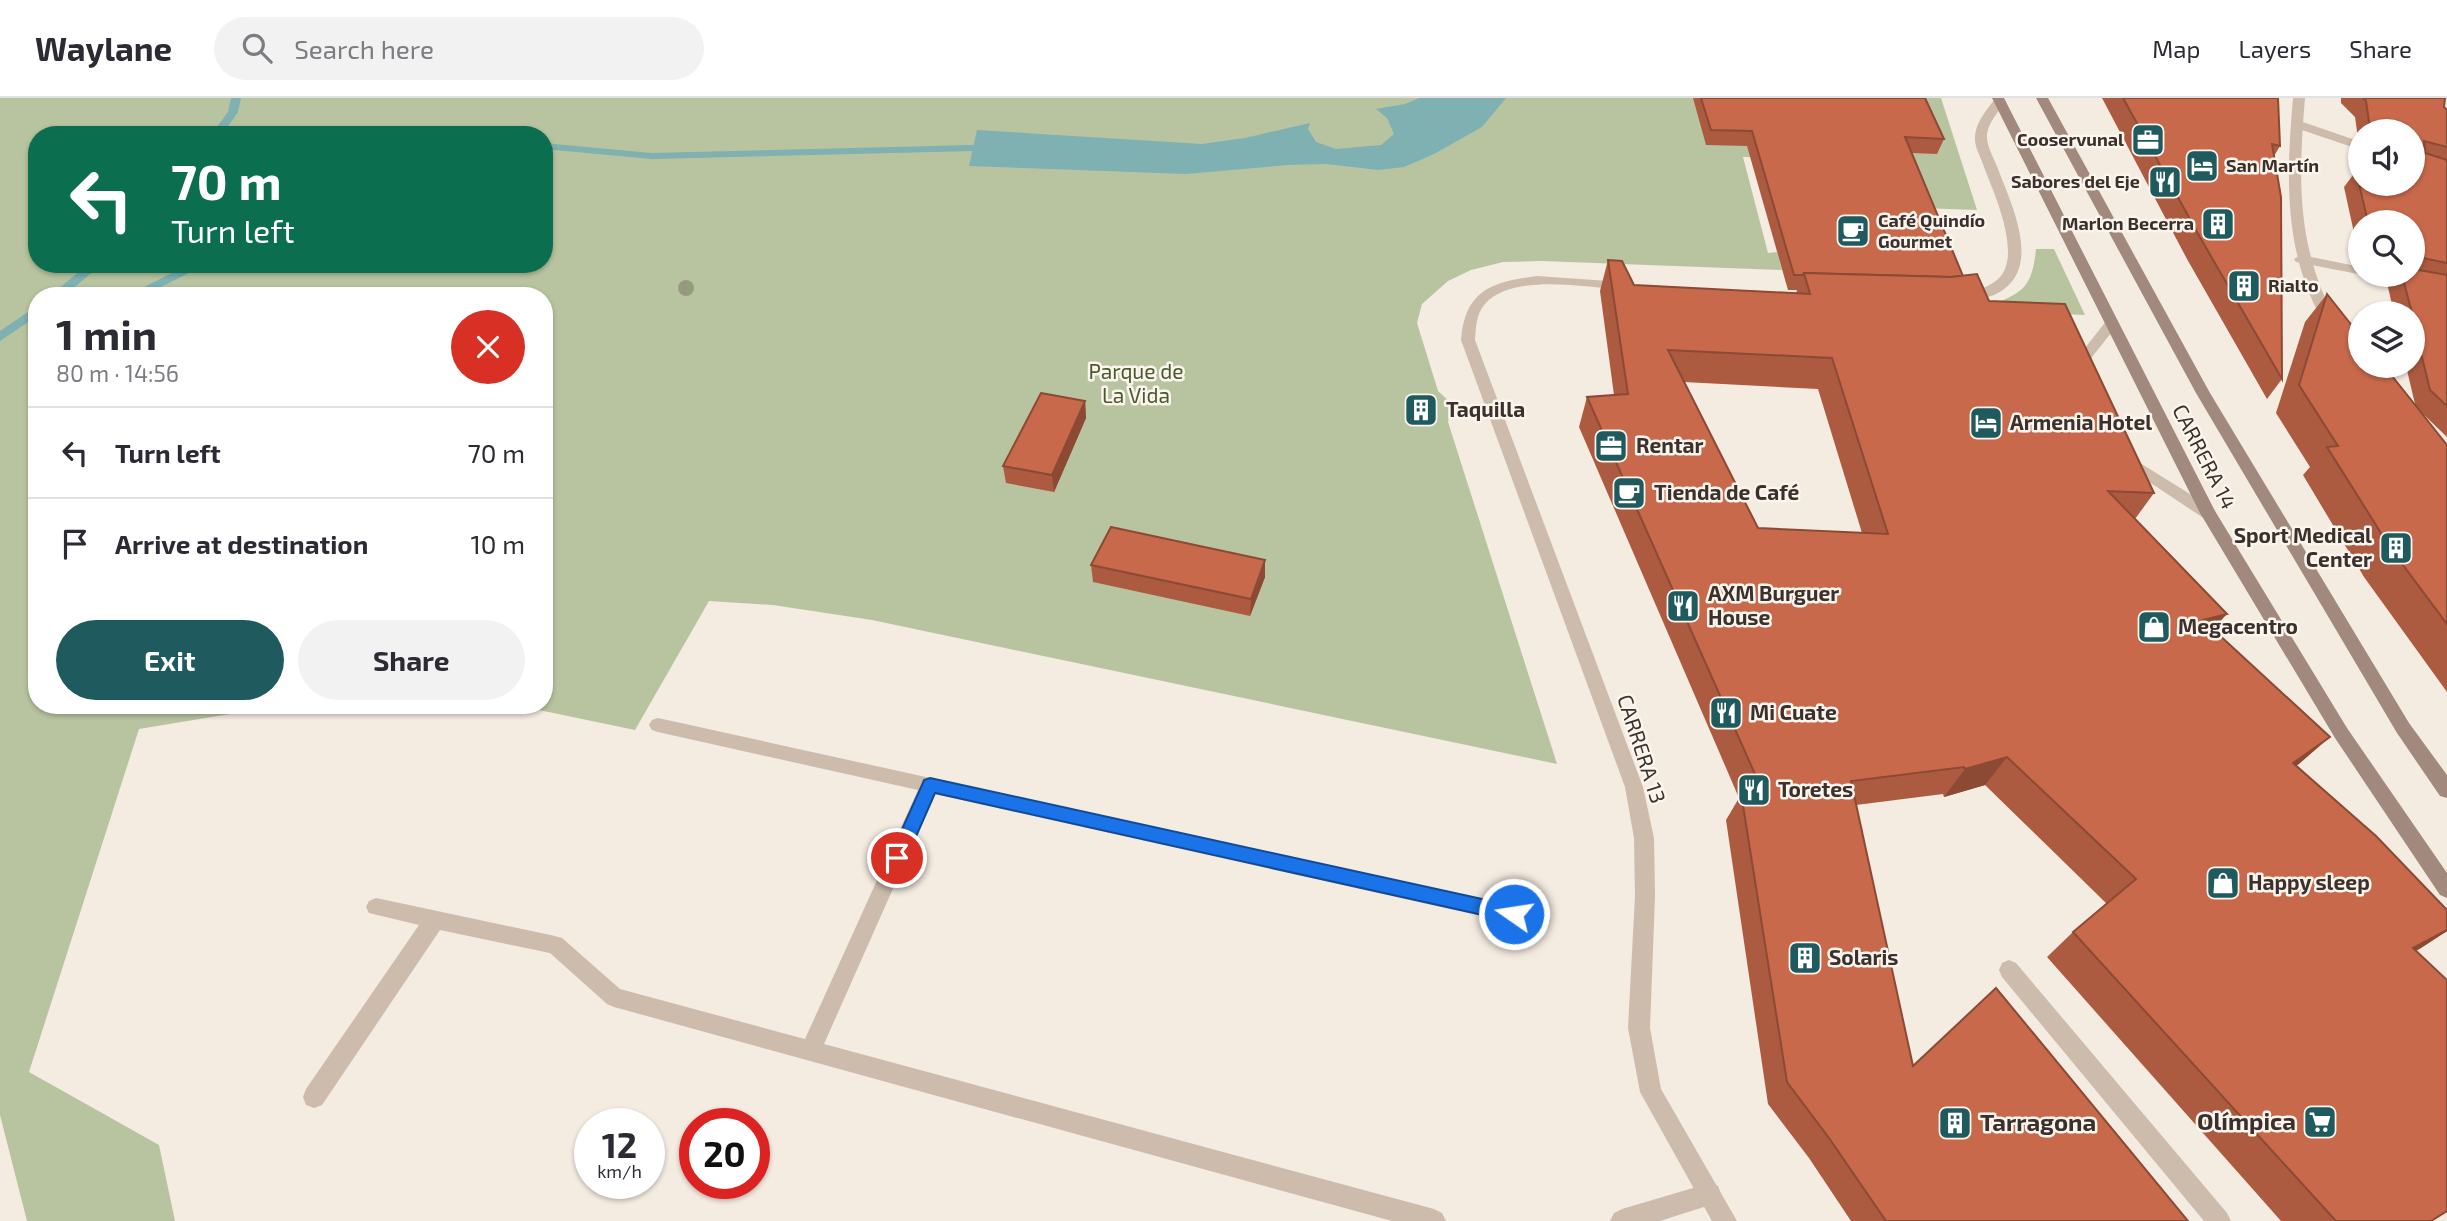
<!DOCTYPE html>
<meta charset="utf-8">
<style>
body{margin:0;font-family:"Exo 2",sans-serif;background:#f2f2f3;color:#2b2b33;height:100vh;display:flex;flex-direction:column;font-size:26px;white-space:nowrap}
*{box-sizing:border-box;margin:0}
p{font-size:23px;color:#7c7c81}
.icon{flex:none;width:38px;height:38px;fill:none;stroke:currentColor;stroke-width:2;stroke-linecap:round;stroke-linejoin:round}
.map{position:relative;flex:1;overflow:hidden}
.drawer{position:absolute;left:28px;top:189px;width:525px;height:427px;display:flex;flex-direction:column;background:#fff;border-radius:28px;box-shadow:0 2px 5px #0004}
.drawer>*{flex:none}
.guide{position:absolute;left:28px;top:28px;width:525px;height:147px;border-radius:28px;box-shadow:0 2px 5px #0004;background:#0b6e4f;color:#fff;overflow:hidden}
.fabs{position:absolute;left:2348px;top:21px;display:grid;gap:14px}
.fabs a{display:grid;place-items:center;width:77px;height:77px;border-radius:50%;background:#fff;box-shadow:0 2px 5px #0004;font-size:35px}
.speed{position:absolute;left:574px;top:1010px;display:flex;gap:14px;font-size:35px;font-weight:700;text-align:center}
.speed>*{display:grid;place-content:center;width:91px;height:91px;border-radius:50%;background:#fff;box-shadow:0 2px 5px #0004;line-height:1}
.speed small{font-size:18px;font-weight:400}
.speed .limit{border:10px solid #d22;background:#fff;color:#111}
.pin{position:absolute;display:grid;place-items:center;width:60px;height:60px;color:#fff;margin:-30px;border:4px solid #fff;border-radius:50%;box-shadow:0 2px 7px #0007}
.me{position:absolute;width:77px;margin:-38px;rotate:283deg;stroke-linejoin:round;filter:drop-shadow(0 0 5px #0008)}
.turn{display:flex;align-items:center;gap:24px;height:147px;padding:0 28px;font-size:32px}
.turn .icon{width:91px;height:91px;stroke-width:2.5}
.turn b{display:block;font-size:49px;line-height:60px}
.round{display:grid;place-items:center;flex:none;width:74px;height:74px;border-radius:37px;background:#f2f2f3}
.overview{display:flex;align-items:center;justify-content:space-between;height:119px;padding:0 28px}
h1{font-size:42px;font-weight:700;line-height:52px}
.action{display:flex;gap:14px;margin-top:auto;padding:14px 28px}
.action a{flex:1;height:80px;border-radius:42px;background:#1f5a5e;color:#fff;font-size:28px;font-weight:700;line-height:80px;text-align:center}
.action a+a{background:#f2f2f3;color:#2b2b33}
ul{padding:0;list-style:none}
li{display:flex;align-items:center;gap:21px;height:91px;padding:0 28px;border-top:2px solid #e1e1e2}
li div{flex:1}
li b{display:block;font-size:26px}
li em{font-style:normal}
header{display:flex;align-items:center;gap:42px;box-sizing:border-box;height:98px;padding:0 35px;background:#fff;border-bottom:2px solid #e1e1e2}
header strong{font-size:33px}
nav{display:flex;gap:38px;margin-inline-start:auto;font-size:24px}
.search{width:490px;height:63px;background:#f2f2f3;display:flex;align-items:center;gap:18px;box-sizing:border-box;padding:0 24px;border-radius:38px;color:#7c7c81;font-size:26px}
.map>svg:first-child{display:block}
.green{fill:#b8c4a0;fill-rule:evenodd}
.water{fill:#7fb0b2}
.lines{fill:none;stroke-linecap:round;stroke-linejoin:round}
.stream{fill:#7fb0b2;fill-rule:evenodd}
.service{fill:#cdbbac;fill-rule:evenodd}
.minor{fill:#cdbbac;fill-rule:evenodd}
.tertiary{fill:#cdbbac;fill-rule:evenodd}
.secondary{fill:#a18a7d;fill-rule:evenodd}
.tree{fill:#969b7f}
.wall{fill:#ac5a40;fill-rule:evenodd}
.shaded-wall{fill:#8c4a34}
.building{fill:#c8694b;stroke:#8c4a34;stroke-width:2;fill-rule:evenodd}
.route{fill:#1a73e8;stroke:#114b97;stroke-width:2}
.labels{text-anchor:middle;stroke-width:5;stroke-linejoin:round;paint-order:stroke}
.far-poi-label{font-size:18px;font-weight:bold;fill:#3b302b;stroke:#fbf5ee;text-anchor:end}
.park-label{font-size:21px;fill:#4a5a2e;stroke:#fbf5ee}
.poi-label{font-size:21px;font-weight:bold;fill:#3b302b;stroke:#fbf5ee;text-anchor:start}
.street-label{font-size:21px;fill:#3b302b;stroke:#fbf5ee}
.near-poi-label{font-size:24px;font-weight:bold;fill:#3b302b;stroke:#fbf5ee;text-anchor:end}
</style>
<header>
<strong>Waylane</strong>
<div class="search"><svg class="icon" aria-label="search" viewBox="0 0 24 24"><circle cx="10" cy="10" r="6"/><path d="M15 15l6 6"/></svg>Search here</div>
<nav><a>Map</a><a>Layers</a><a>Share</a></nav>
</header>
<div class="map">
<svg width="2447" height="1123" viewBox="0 0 2447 1123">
<rect width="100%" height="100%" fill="#f4ebe1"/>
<!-- green -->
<g class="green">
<path d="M0,0H1941L1977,112L1921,110L1900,63L1743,59L1768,155L1777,154L1782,172L1542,163L1503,164L1471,172L1448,183L1422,206L1417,225L1438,293L1451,305L1448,324L1557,666L872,522L773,507L709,503L635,632L515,607H544V198H37V607H284L139,631L29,974L159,1047L175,1123H27L0,1017ZM37,37H544V166H37Z"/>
<path d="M2036,151H2054L2085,217L1986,213L1983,210C2020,196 2032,193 2036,151Z"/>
</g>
<!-- water -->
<polygon class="water" points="1419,0 1506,0 1482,29 1434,56 1404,69 1378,72 1326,66 1288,67 1186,76 969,68 977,32 1202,46 1245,40 1310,25 1308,31 1316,44 1336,51 1381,47 1394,36 1387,20 1376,11 1405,6"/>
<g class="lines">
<!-- stream -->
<g class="stream">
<polygon points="231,0 241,0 238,14 222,37 211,37 228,14"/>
<polygon points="554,46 652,55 973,47 979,50 973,53 652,61 554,52 544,54 544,48"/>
<polygon points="88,166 102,166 64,198 50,198"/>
<polygon points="190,166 207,166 143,198 126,198"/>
<polygon points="37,208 37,218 0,243 0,233"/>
</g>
<!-- service -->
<g class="service">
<polygon points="2112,221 2119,225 2088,264 2091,273 2084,278 2079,276 2074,264 2107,222"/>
<polygon points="2124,355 2214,411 2216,415 2214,419 2202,419 2119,364 2116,360 2119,356"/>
<polygon points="658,620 1547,816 1550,822 1547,828 1540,831 935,696 824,946 1434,1111 1442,1115 1446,1123 1392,1123 614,909 607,906 550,855 440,832 322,1007 314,1010 306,1007 303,999 306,991 419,827 369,815 366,809 369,803 376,800 555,838 562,840 620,891 805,941 918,692 658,634 652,632 649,627 652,622"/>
<polygon points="2009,862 2016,865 2227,1115 2231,1123 2204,1123 2002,879 1999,872 2002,865"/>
<polygon points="1710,1085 1718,1088 1721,1096 1718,1104 1710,1107 1660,1123 1610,1123 1614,1115 1622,1111"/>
</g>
<!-- minor -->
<g class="minor">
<path d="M1996,0L2006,3C1999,13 1989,23 1987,36C1986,48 1994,60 1998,71C2012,108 2045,174 1994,197C1984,201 1972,202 1962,204L1955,200L1957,197C1972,193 1985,192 1997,182C2024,160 1994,95 1984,69C1981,59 1974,49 1975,38C1976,24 1987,11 1996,0Z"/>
<polygon points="2297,22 2361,44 2361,52 2293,29 2293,23"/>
<polygon points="2301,157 2361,169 2363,177 2296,164 2294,161"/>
<polygon points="2373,177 2400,177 2447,186 2447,194 2380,181"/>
<path d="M1537,178L1623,184L1630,188L1623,192C1587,189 1511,175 1485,206C1476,216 1476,229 1475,242L1643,689L1654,740L1655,798L1650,930L1661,991L1737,1123H1712L1640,994L1628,930L1635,798L1634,740L1625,689L1461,242C1465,192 1492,184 1537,178Z"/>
</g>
<!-- tertiary -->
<path class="tertiary" d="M2293,0H2305C2298,82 2296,153 2339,227L2332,232L2327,230C2283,159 2286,80 2293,0Z"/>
<!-- secondary -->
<g class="secondary">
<polygon points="1992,0 2004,0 2215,413 2347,630 2447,775 2447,800 2440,797 2335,640 2200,415"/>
<polygon points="2036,0 2048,0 2210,295 2409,625 2447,677 2447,700 2440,698 2397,635 2196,295"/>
</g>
</g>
<!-- trees -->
<circle class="tree" cx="686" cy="190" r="8"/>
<!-- wall -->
<g class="wall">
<path d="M1693,0H1925L1944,41L1937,56L1911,55L1963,178L1989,203L2154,395L2135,421L2213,531L2297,668L2447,812V833L2416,853L2431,1123H2281L2047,859L2073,834L2107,806L1985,687L1944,699L1943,696L1856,707L1913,968L2188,1123H1851L1809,1060L1768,1006L1726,722L1739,700L1579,329L1587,299L1614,297L1600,193L1608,162L1634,187L1796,195L1797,192H1788L1747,48L1706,47ZM1684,284L1818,291L1862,435L1758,430Z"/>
<polygon points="2102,0 2278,0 2280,48 2274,58 2282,281 2267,301 2187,161"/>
<polygon points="2341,0 2445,0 2444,9 2447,12 2447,339 2421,314 2447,347 2447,594 2364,479 2303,377 2310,369 2276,315 2305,224 2327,196 2415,306 2406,268 2413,268 2413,215 2394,215 2387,185 2394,177 2413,177 2413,124 2361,124 2361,154 2358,153 2344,89 2356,73 2361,86 2413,86 2413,33 2361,33 2361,42 2358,40 2355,19 2341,5"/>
<polygon points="1085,303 1086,320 1054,394 1006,385 1003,368"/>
<polygon points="1091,467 1265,479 1250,518 1093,484"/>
</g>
<!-- shaded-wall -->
<g class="shaded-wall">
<polygon points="1085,303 1086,320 1054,394 1052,377"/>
<polygon points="1265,462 1265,479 1250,518 1251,501"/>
<polygon points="2227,516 2200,545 2203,522"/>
<polygon points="2330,639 2299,666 2263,692 2293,665"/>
<polygon points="2007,659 1985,687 1944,699 1965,671"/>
<polygon points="2447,832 2447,833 2421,850 2376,874 2413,850"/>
</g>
<!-- building -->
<g class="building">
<polygon points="1701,0 1925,0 1944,41 1905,39 1963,178 1951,179 1804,175 1803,177 1794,177 1752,33 1711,32"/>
<polygon points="2123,0 2278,0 2280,48 2272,46 2281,99 2282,281 2201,141"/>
<polygon points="2363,0 2445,0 2444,9 2447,12 2447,49 2424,43 2425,55 2447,62 2447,165 2413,158 2413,124 2368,124 2356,73 2361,74 2361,86 2413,86 2413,33 2375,33 2375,28 2369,24 2366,3"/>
<path d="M1608,162L1622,163L1634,187L1810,196L1804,175L1951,179L1977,176L1989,203L2065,206L2154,395L2108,393L2227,516L2203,522L2330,639L2293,665L2376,738L2447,812V832L2413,850L2447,882V1113L2431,1123H2336L2073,834L2136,781L2007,659L1965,671L1964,669L1851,683L1913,968L1996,890L2188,1123H1886L1829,1040L1787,984L1741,695L1763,694L1587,299L1628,296ZM1668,252L1832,260L1888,436L1758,430Z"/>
<polygon points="2413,171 2447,177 2447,308 2430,292 2413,222 2413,215 2412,215 2402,177 2413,177"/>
<polygon points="2327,196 2361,239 2361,268 2384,268 2447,347 2447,526 2391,451 2327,349 2338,348 2299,287"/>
<polygon points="1041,295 1085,303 1052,377 1003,368"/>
<polygon points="1111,429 1265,462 1251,501 1091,467"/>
</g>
<!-- route -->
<polygon class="route" points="930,680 1514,808 1520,810 1523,816 1520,822 1514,824 935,695 904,766 897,768 891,766 889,760 922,687 924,682"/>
<!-- icons -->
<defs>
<symbol id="office-square" viewBox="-11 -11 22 22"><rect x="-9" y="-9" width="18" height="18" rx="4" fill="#1f5a5e" stroke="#fbf5ee"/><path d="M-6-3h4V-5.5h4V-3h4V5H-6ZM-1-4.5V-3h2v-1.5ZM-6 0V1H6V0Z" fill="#fff"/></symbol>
<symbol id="hotel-square" viewBox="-11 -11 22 22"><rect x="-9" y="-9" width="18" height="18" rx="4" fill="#1f5a5e" stroke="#fbf5ee"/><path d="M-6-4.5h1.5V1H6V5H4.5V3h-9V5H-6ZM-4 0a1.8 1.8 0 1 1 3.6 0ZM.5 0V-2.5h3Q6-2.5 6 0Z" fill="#fff"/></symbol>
<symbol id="restaurant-square" viewBox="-11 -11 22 22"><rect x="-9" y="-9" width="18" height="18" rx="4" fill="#1f5a5e" stroke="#fbf5ee"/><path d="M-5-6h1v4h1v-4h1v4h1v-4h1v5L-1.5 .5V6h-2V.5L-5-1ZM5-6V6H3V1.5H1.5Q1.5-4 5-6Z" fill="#fff"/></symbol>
<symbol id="building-square" viewBox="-11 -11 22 22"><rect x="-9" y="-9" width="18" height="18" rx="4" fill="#1f5a5e" stroke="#fbf5ee"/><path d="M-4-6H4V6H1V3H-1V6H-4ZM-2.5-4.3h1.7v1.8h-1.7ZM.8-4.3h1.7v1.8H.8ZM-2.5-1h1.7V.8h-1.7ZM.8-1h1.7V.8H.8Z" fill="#fff"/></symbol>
<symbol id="cafe-square" viewBox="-11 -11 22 22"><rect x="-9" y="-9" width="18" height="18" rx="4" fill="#1f5a5e" stroke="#fbf5ee"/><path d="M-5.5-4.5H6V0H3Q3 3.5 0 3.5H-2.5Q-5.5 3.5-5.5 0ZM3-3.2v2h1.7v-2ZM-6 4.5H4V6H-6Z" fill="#fff"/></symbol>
<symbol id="shop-square" viewBox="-11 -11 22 22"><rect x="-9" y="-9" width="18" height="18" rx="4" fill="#1f5a5e" stroke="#fbf5ee"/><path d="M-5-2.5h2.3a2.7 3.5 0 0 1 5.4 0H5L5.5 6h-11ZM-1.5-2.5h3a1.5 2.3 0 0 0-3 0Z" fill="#fff"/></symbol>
<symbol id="supermarket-square" viewBox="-11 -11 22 22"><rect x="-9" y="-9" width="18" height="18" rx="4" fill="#1f5a5e" stroke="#fbf5ee"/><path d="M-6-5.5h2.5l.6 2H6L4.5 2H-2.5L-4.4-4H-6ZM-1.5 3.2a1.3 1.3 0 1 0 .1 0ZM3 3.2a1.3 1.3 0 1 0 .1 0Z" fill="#fff"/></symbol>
</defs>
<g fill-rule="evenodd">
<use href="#office-square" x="2129" y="23" width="38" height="38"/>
<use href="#hotel-square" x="2183" y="49" width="38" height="38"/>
<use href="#restaurant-square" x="2146" y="65" width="38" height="38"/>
<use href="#building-square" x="2199" y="107" width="38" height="38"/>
<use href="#cafe-square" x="1834" y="114" width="38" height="38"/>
<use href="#building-square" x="2225" y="169" width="38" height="38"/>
<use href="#building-square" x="1402" y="293" width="38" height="38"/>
<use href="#hotel-square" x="1967" y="306" width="38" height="38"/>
<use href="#office-square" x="1592" y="329" width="38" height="38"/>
<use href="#cafe-square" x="1610" y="376" width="38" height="38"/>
<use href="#building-square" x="2377" y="431" width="38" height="38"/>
<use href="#restaurant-square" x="1664" y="489" width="38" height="38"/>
<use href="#shop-square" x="2135" y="510" width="38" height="38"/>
<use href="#restaurant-square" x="1707" y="596" width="38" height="38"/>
<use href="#restaurant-square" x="1735" y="673" width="38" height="38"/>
<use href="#shop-square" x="2204" y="766" width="38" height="38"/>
<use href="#building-square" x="1786" y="841" width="38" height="38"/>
<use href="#supermarket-square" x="2301" y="1005" width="38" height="38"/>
<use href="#building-square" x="1936" y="1006" width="38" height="38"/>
</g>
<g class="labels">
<!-- far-poi labels -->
<g class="far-poi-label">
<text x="2124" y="48">Cooservunal</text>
<text x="2226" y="74" text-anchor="start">San Martín</text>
<text x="2140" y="90">Sabores del Eje</text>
<text x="1878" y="129" text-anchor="start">Café Quindío<tspan x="1878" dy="21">Gourmet</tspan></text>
<text x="2194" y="132">Marlon Becerra</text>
<text x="2268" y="194" text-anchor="start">Rialto</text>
</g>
<!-- park labels -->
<g class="park-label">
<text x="1136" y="281">Parque de<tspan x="1136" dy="24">La Vida</tspan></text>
</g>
<!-- poi labels -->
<g class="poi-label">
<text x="1446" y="319">Taquilla</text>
<text x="2010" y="332">Armenia Hotel</text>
<text x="1636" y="355">Rentar</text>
<text x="1654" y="402">Tienda de Café</text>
<text x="2372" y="445" text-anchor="end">Sport Medical<tspan x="2372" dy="24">Center</tspan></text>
<text x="1708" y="503">AXM Burguer<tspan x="1708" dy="24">House</tspan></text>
<text x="2178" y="536">Megacentro</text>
<text x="1750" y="622">Mi Cuate</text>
<text x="1778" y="699">Toretes</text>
<text x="2248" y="792">Happy sleep</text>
<text x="1829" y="867">Solaris</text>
</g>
<!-- street labels -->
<g class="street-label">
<text transform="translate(2204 359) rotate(63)" y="7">CARRERA 14</text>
<text transform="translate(1641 651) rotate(72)" y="7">CARRERA 13</text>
</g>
<!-- near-poi labels -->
<g class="near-poi-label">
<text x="2296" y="1032">Olímpica</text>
<text x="1980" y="1033" text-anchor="start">Tarragona</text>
</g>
</g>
</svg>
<div class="fabs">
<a><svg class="icon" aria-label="sound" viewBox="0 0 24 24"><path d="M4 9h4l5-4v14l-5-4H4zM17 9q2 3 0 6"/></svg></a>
<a><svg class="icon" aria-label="search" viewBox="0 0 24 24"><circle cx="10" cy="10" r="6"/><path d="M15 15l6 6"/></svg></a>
<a><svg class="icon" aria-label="layers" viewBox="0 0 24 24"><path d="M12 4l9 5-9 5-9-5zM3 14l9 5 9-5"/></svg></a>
</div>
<div class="speed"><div>12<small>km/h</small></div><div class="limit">20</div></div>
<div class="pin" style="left:897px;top:760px;background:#d93025"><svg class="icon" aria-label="arrive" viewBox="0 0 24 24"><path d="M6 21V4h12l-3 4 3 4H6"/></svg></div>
<svg class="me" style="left:1514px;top:816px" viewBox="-20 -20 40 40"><circle r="17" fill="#1a73e8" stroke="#fff" stroke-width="3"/><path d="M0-11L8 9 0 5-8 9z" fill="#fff"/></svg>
<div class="guide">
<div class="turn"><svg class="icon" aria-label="left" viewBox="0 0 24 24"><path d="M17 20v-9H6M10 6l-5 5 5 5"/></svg><div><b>70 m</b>Turn left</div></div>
</div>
<section class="drawer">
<div class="overview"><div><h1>1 min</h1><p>80 m · 14:56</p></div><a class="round" style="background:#d93025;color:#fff"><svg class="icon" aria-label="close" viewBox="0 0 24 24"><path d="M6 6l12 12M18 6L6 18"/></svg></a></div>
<ul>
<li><svg class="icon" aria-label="left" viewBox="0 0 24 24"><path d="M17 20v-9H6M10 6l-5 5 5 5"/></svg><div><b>Turn left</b></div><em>70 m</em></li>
<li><svg class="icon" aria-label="arrive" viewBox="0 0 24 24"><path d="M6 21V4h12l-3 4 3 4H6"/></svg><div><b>Arrive at destination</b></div><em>10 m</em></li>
</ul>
<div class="action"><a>Exit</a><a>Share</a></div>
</section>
</div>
